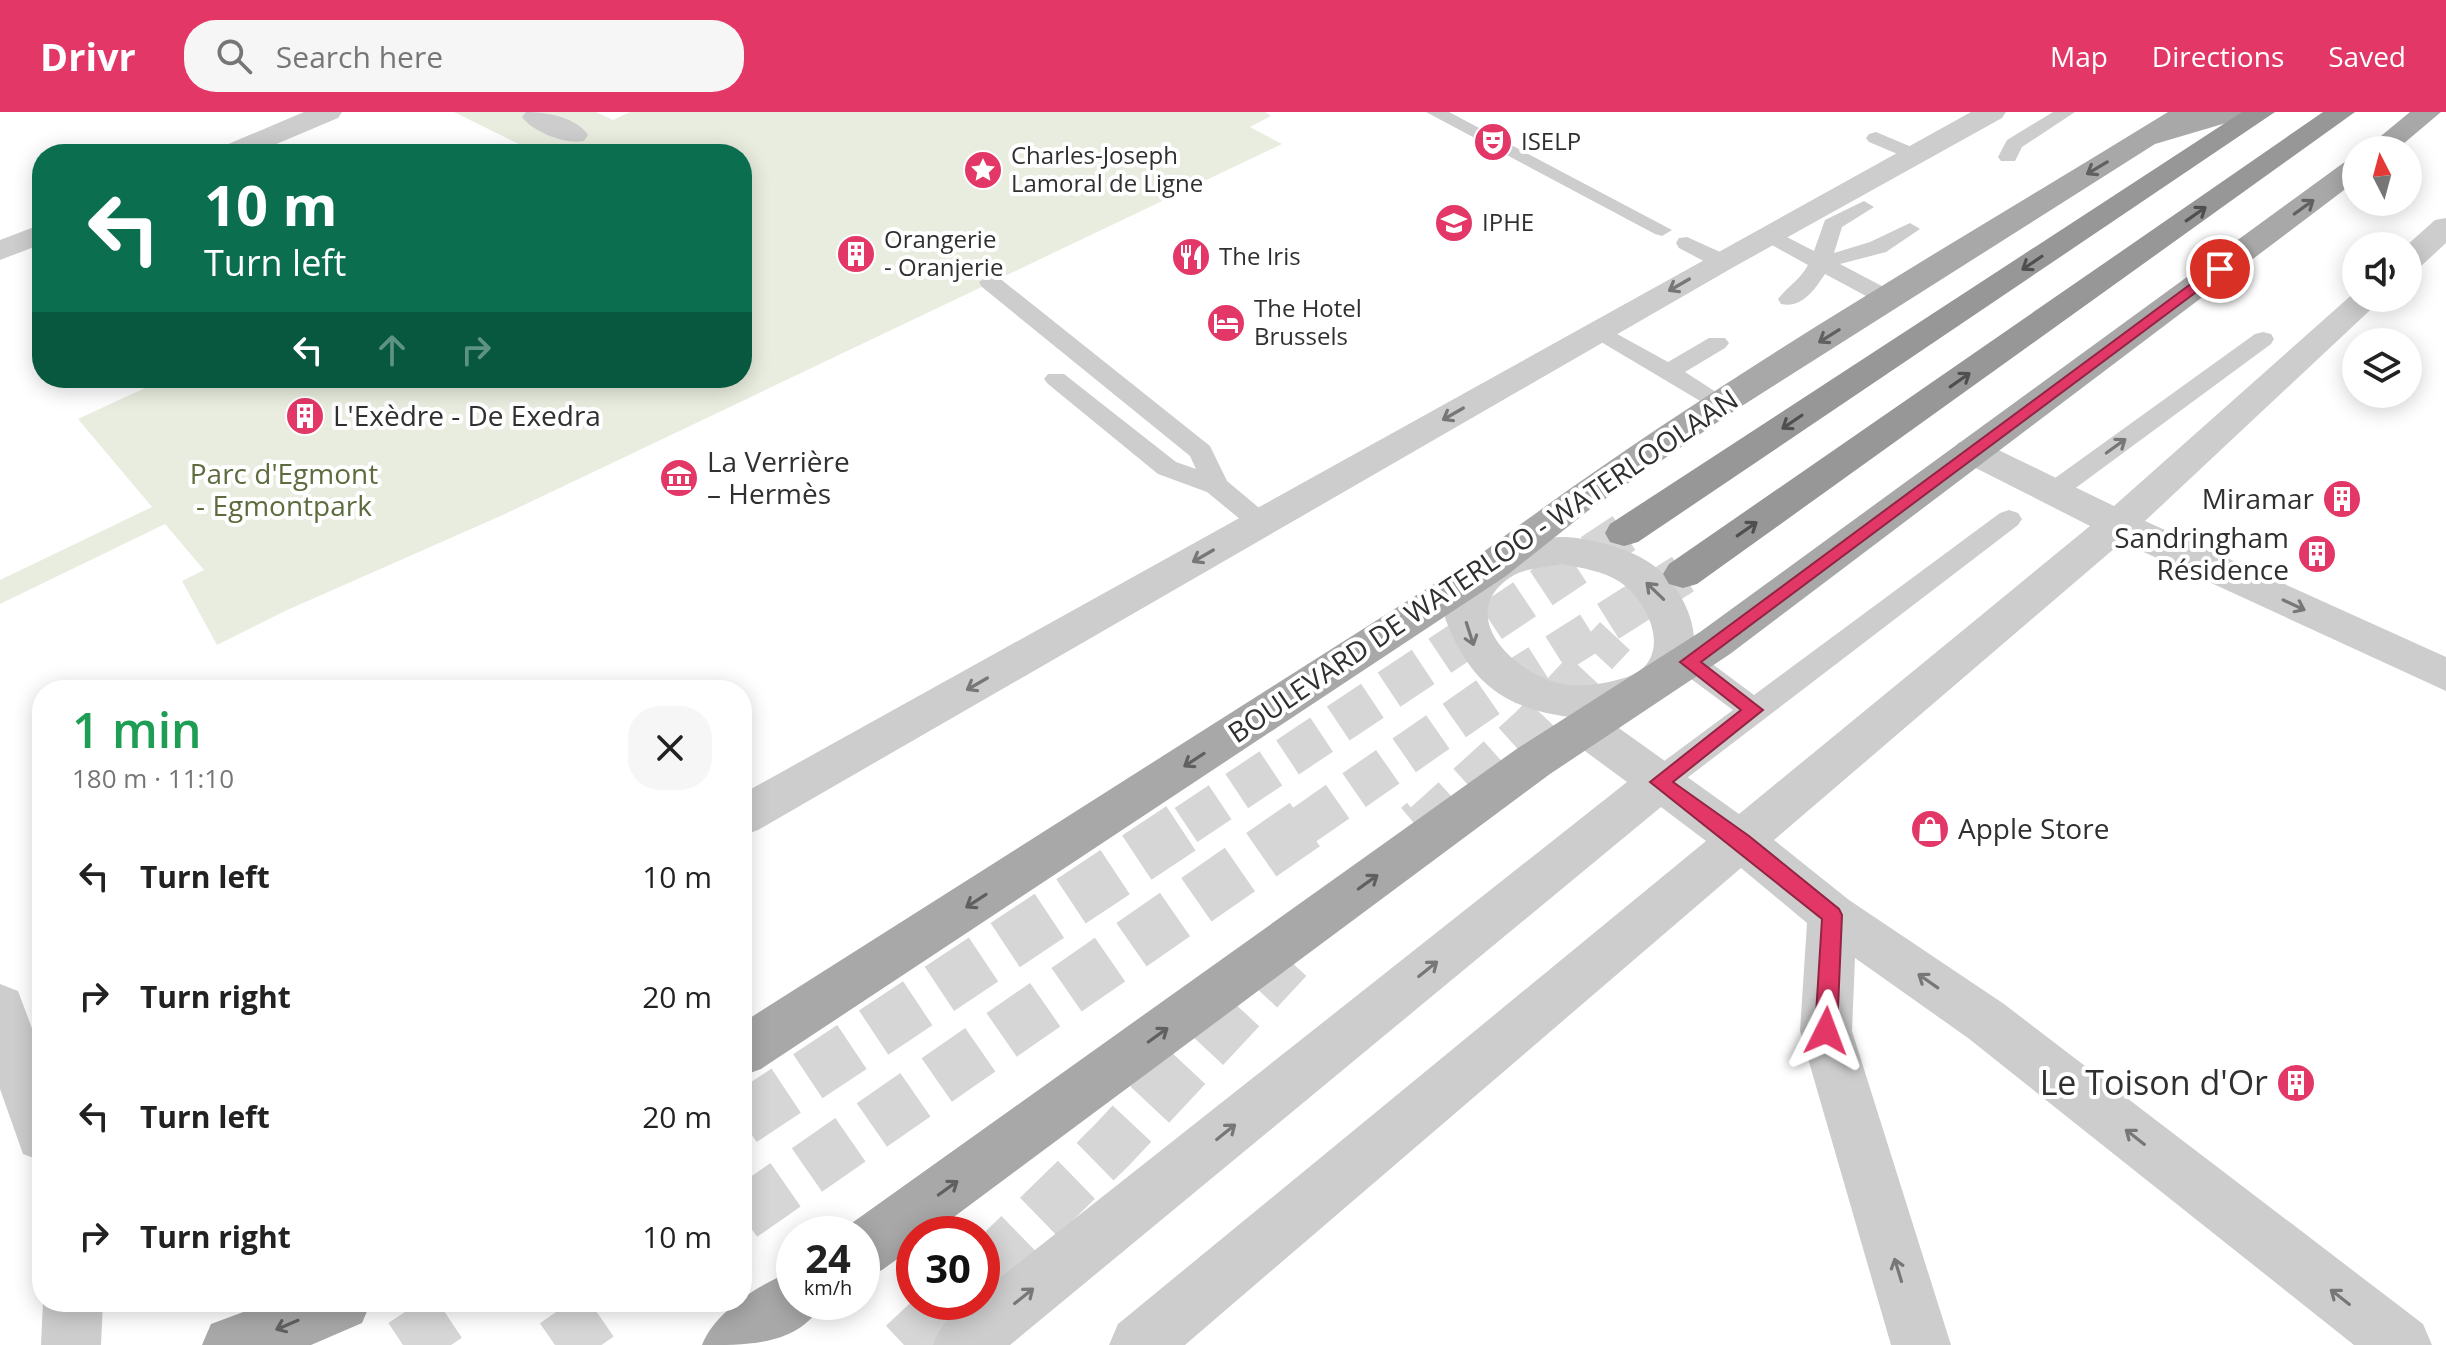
<!DOCTYPE html>
<meta charset="utf-8">
<style>
body{margin:0;font-family:"Open Sans",sans-serif;background:#f6f6f6;color:#222;height:100vh;display:flex;flex-direction:column;font-size:30px;white-space:nowrap}
*{box-sizing:border-box;margin:0}
p{font-size:26px;color:#767676}
.icon{flex:none;width:44px;height:44px;fill:none;stroke:currentColor;stroke-width:2;stroke-linecap:round;stroke-linejoin:round}
.map{position:relative;flex:1;overflow:hidden}
.drawer{position:absolute;left:32px;top:568px;width:720px;height:632px;display:flex;flex-direction:column;background:#fff;border-radius:32px;box-shadow:0 4px 20px #0003}
.drawer>*{flex:none}
.guide{position:absolute;left:32px;top:32px;width:720px;height:244px;border-radius:32px;box-shadow:0 4px 20px #0003;background:#0b6e4f;color:#fff;overflow:hidden}
.needle{width:52px;rotate:354deg}
.controls{position:absolute;left:2342px;top:24px;display:grid;gap:16px}
.controls a{display:grid;place-items:center;width:80px;height:80px;border-radius:50%;background:#fff;box-shadow:0 4px 20px #0003;font-size:40px}
.speed{position:absolute;left:776px;top:1104px;display:flex;gap:16px;font-size:40px;font-weight:700;text-align:center}
.speed>*{display:grid;place-content:center;width:104px;height:104px;border-radius:50%;background:#fff;box-shadow:0 4px 20px #0003;line-height:1}
.speed small{font-size:20px;font-weight:400}
.speed .limit{border:12px solid #d22;background:#fff;color:#111}
.pin{position:absolute;display:grid;place-items:center;width:68px;height:68px;color:#fff;margin:-34px;border:4px solid #fff;border-radius:50%;box-shadow:0 2px 8px #0007}
.me{position:absolute;width:88px;margin:-44px;rotate:3deg;stroke-linejoin:round;filter:drop-shadow(0 0 6px #0008)}
.turn{display:flex;align-items:center;gap:28px;height:168px;padding:0 40px;font-size:36px}
.turn .icon{width:104px;height:104px;stroke-width:2.5}
.turn b{display:block;font-size:56px;line-height:68px}
.lanes{display:flex;align-items:center;height:76px;padding:0 40px;background:#0003;justify-content:center;gap:40px;direction:ltr}
.lanes .off{opacity:.35}
.round{display:grid;place-items:center;flex:none;width:84px;height:84px;border-radius:32px;background:#f6f6f6}
.overview{display:flex;align-items:center;justify-content:space-between;height:136px;padding:0 40px}
h1{font-size:48px;font-weight:600;line-height:60px;color:#1e9e55}
ul{padding:0;list-style:none}
li{display:flex;align-items:center;gap:24px;height:120px;padding:0 40px}
li div{flex:1}
li b{display:block;font-size:30px}
li em{font-style:normal}
header{display:flex;align-items:center;gap:48px;box-sizing:border-box;height:112px;padding:0 40px;background:#e23767;color:#fff}
header strong{font-size:38px}
nav{display:flex;gap:44px;margin-inline-start:auto;font-size:28px}
.search{width:560px;height:72px;background:#f6f6f6;display:flex;align-items:center;gap:20px;box-sizing:border-box;padding:0 28px;border-radius:32px;color:#767676;font-size:30px}
.map>svg:first-child{display:block}
.green{fill:#e9eddf}
.lines{fill:none;stroke-linecap:round;stroke-linejoin:round}
.highway-tunnel-far1{stroke:#d6d6d6;stroke-width:41;stroke-dasharray:41 20;stroke-linecap:butt}
.highway-tunnel{stroke:#d6d6d6;stroke-width:53;stroke-dasharray:53 26;stroke-linecap:butt}
.lane{fill:#cdcdcd;fill-rule:evenodd}
.street{fill:#cdcdcd;fill-rule:evenodd}
.primary{fill:#a8a8a8;fill-rule:evenodd}
.highway{fill:#979797;fill-rule:evenodd}
.oneway{stroke:#606060}
.oneway2{stroke:#4f4f4f}
.oneway3{stroke:#777}
.route{fill:#e23767;stroke:#932443;stroke-width:2}
.labels{text-anchor:middle;stroke-width:8;stroke-linejoin:round;paint-order:stroke}
.far-poi-label{font-size:24px;fill:#303030;stroke:#fff;text-anchor:start}
.poi-label{font-size:28px;fill:#303030;stroke:#fff;text-anchor:start}
.park-label{font-size:28px;fill:#5d6c3e;stroke:#fff}
.street-label{font-size:28px;fill:#303030;stroke:#fff}
.near-poi-label{font-size:34px;fill:#303030;stroke:#fff;text-anchor:end}
</style>
<header>
<strong>Drivr</strong>
<div class="search"><svg class="icon" aria-label="search" viewBox="0 0 24 24"><circle cx="10" cy="10" r="6"/><path d="M15 15l6 6"/></svg>Search here</div>
<nav><a>Map</a><a>Directions</a><a>Saved</a></nav>
</header>
<div class="map">
<svg width="2446" height="1233" viewBox="0 0 2446 1233">
<rect width="100%" height="100%" fill="#fff"/>
<!-- green -->
<polygon class="green" points="454,0 596,0 613,8 630,0 1265,0 1271,4 1250,15 1282,32 505,402 285,499 217,533 182,469 204,458 165,412 0,492 0,468 152,395 78,307 145,276 135,266 742,266 742,42 539,42"/>
<g class="lines">
<!-- highway-tunnel-far1 -->
<g class="highway-tunnel-far1">
<polyline points="1186,713 1624,421"/>
<polyline points="1304,713 1491,583 1683,462"/>
<polyline points="1422,713 1531,614 1615,524"/>
</g>
<!-- highway-tunnel -->
<g class="highway-tunnel">
<polyline points="1418,716 1424,711"/>
<polyline points="742,1008 1189,711"/>
<polyline points="742,1103 1307,711"/>
<polyline points="982,1160 1111,1034 1287,846"/>
<polyline points="403,1233 468,1190"/>
<polyline points="555,1233 617,1190"/>
<polyline points="904,1233 950,1190"/>
</g>
<!-- lane -->
<g class="lane">
<polygon points="1426,0 1449,0 1672,118 1662,124 1655,122"/>
<polygon points="2053,0 2075,0 2022,35 2015,49 2001,49 1998,45 2007,28"/>
<polygon points="1876,20 1921,39 1924,43 1914,49 1869,30 1866,26 1869,22"/>
<path d="M1864,89L1874,95L1842,115L1834,141L1870,130L1910,111L1920,117L1886,140L1840,152L1897,182L1900,187L1897,192H1881L1825,162C1815,177 1802,197 1781,192L1778,187C1788,174 1800,168 1808,153L1761,127L1757,123L1761,119H1775L1814,139L1825,108Z"/>
<polygon points="1687,125 1729,144 1732,149 1729,154 1713,154 1679,136 1676,131 1679,126"/>
<polygon points="990,163 998,165 1210,334 1227,369 1270,405 1274,411 1270,417 1252,417 1207,380 1158,362 1048,272 1044,267 1048,262 1064,262 1176,350 1196,357 1190,344 982,175 979,170"/>
<polygon points="1599,212 1668,250 1709,226 1725,226 1729,231 1725,236 1685,260 1733,291 1721,299 1712,296 1591,224 1588,219 1591,214"/>
<polygon points="2263,220 2271,222 2274,227 2271,232 2062,386 2044,386 2040,380 2044,374 2255,222"/>
<polygon points="2009,398 2018,401 2022,407 2018,413 1670,679 1659,682 1648,679 1644,670 1648,661 1733,598 1679,558 1675,550 1679,542 1689,539 1699,542 1754,583 2000,401"/>
</g>
<!-- street -->
<g class="street">
<polygon points="304,0 342,0 338,6 253,42 215,42 219,36"/>
<path d="M526,0C546,0 576,5 588,23L584,29C566,33 533,20 522,5Z"/>
<polygon points="1971,0 2006,0 2002,6 1732,156 758,718 742,724 742,682"/>
<polygon points="2446,106 2446,131 2419,156 2408,158 2406,134 2435,108"/>
<polygon points="42,112 42,132 0,148 0,128"/>
<path d="M2356,179V186H2383L2145,409L2446,545V579L2122,430L1774,728L1849,788L2004,892L2423,1212L2432,1233H2354L1968,926L1855,846L1852,919L1951,1233H1891L1800,919L1807,811L1741,756L1185,1233H1109L1118,1212L1706,729L1661,695L1010,1233H933C942,1211 957,1190 982,1190V1180L1627,670L1570,628L1564,616L1570,605C1502,596 1469,569 1445,506C1457,459 1475,443 1522,433C1535,430 1551,424 1564,425C1590,426 1628,436 1650,451C1697,483 1718,562 1655,590C1639,597 1619,600 1602,604L1739,702L2090,414L1958,347L1953,339L1958,331L1971,327L1984,331L2114,394ZM1562,452C1582,456 1603,459 1620,470C1652,492 1675,551 1624,566C1600,573 1575,577 1551,569C1505,553 1456,498 1514,463C1527,456 1548,455 1562,452Z"/>
<polygon points="0,872 18,879 42,943 42,1049 23,1042 0,977"/>
<polygon points="43,1190 103,1190 101,1233 41,1233"/>
</g>
<!-- primary -->
<g class="primary">
<path d="M2168,0H2247L2243,6L2155,32L1734,299L1589,398L1506,464L761,957L742,964V911L1478,444C1696,279 1935,143 2168,0Z"/>
<polygon points="2410,0 2441,0 2396,38 2364,38"/>
<polygon points="2356,46 2356,69 1730,542 1550,662 931,1122 914,1122 914,1135 882,1158 862,1167 862,1122 840,1122 842,1118 1518,636 1700,520 2346,49"/>
<path d="M794,1158V1190H823C800,1233 751,1233 702,1233C716,1198 759,1173 794,1158Z"/>
<polygon points="270,1190 371,1190 362,1211 311,1233 202,1233 211,1212"/>
</g>
<!-- highway -->
<g class="highway">
<polygon points="2242,0 2275,0 1638,430 1624,434 1610,430 1605,421 1610,412"/>
<polygon points="2323,0 2355,0 1697,472 1683,476 1669,472 1663,462 1669,452"/>
</g>
</g>
<!-- one-way arrows -->
<defs><path id="oneway-shaft" d="M-6 0H5M1.5-3L5.5 0L1.5 3" fill="none" stroke-width="1.6" stroke-linecap="round" stroke-linejoin="round" transform="scale(2)"/></defs>
<g class="oneway">
<use href="#oneway-shaft" transform="translate(2097 56) rotate(149)"/>
<use href="#oneway-shaft" transform="translate(2304 95) rotate(-36)"/>
<use href="#oneway-shaft" transform="translate(1829 224) rotate(148)"/>
<use href="#oneway-shaft" transform="translate(1194 648) rotate(147)"/>
<use href="#oneway-shaft" transform="translate(1368 770) rotate(-36)"/>
<use href="#oneway-shaft" transform="translate(976 789) rotate(147)"/>
<use href="#oneway-shaft" transform="translate(1158 923) rotate(-36)"/>
<use href="#oneway-shaft" transform="translate(948 1076) rotate(-36)"/>
<use href="#oneway-shaft" transform="translate(287 1213) rotate(157)"/>
</g>
<g class="oneway2">
<use href="#oneway-shaft" transform="translate(2196 102) rotate(-35)"/>
<use href="#oneway-shaft" transform="translate(2032 151) rotate(146)"/>
<use href="#oneway-shaft" transform="translate(1960 268) rotate(-35)"/>
<use href="#oneway-shaft" transform="translate(1792 310) rotate(146)"/>
<use href="#oneway-shaft" transform="translate(1747 417) rotate(-35)"/>
</g>
<g class="oneway3">
<use href="#oneway-shaft" transform="translate(1679 173) rotate(150)"/>
<use href="#oneway-shaft" transform="translate(1453 302) rotate(150)"/>
<use href="#oneway-shaft" transform="translate(2116 334) rotate(-36)"/>
<use href="#oneway-shaft" transform="translate(1203 444) rotate(150)"/>
<use href="#oneway-shaft" transform="translate(1655 479) rotate(-136)"/>
<use href="#oneway-shaft" transform="translate(2294 493) rotate(25)"/>
<use href="#oneway-shaft" transform="translate(1470 522) rotate(72)"/>
<use href="#oneway-shaft" transform="translate(977 572) rotate(150)"/>
<use href="#oneway-shaft" transform="translate(1428 857) rotate(-39)"/>
<use href="#oneway-shaft" transform="translate(1928 869) rotate(-145)"/>
<use href="#oneway-shaft" transform="translate(1226 1020) rotate(-39)"/>
<use href="#oneway-shaft" transform="translate(2135 1025) rotate(-142)"/>
<use href="#oneway-shaft" transform="translate(1898 1158) rotate(-107)"/>
<use href="#oneway-shaft" transform="translate(1024 1184) rotate(-39)"/>
<use href="#oneway-shaft" transform="translate(2340 1185) rotate(-142)"/>
</g>
<!-- route -->
<polygon class="route" points="2215,154 2227,157 1701,550 1763,598 1673,670 1749,724 1839,797 1842,803 1837,919 1834,926 1826,929 1819,926 1815,919 1822,807 1650,670 1741,598 1680,550"/>
<!-- icons -->
<defs>
<symbol id="theatre-disc" viewBox="-11 -11 22 22"><circle r="9.5" fill="#e23767" stroke="#fff"/><path d="M-5-5.5Q0-4 5-5.5V0Q5 5 0 6Q-5 5-5 0ZM-3.3-2.5H-1v1.5H-3.3ZM1-2.5H3.3v1.5H1ZM-2.8 1Q0 5.5 2.8 1Z" fill="#fff"/></symbol>
<symbol id="sight-disc" viewBox="-11 -11 22 22"><circle r="9.5" fill="#e23767" stroke="#fff"/><path d="M0-6L1.8-2.2L6-1.7L2.9 1.2L3.7 5.4L0 3.3L-3.7 5.4L-2.9 1.2L-6-1.7L-1.8-2.2Z" fill="#fff"/></symbol>
<symbol id="university-disc" viewBox="-11 -11 22 22"><circle r="9.5" fill="#e23767" stroke="#fff"/><path d="M0-5L7-2L0 1L-7-2ZM-4 1L0 2.5L4 1V4Q0 6-4 4Z" fill="#fff"/></symbol>
<symbol id="building-disc" viewBox="-11 -11 22 22"><circle r="9.5" fill="#e23767" stroke="#fff"/><path d="M-4-6H4V6H1V3H-1V6H-4ZM-2.5-4.3h1.7v1.8h-1.7ZM.8-4.3h1.7v1.8H.8ZM-2.5-1h1.7V.8h-1.7ZM.8-1h1.7V.8H.8Z" fill="#fff"/></symbol>
<symbol id="restaurant-disc" viewBox="-11 -11 22 22"><circle r="9.5" fill="#e23767" stroke="#fff"/><path d="M-5-6h1v4h1v-4h1v4h1v-4h1v5L-1.5 .5V6h-2V.5L-5-1ZM5-6V6H3V1.5H1.5Q1.5-4 5-6Z" fill="#fff"/></symbol>
<symbol id="hotel-disc" viewBox="-11 -11 22 22"><circle r="9.5" fill="#e23767" stroke="#fff"/><path d="M-6-4.5h1.5V1H6V5H4.5V3h-9V5H-6ZM-4 0a1.8 1.8 0 1 1 3.6 0ZM.5 0V-2.5h3Q6-2.5 6 0Z" fill="#fff"/></symbol>
<symbol id="museum-disc" viewBox="-11 -11 22 22"><circle r="9.5" fill="#e23767" stroke="#fff"/><path d="M0-6L6-3V-2H-6V-3ZM-5-1h2V3h-2ZM-1-1h2V3h-2ZM3-1h2V3H3ZM-6 4H6V6H-6Z" fill="#fff"/></symbol>
<symbol id="shop-disc" viewBox="-11 -11 22 22"><circle r="9.5" fill="#e23767" stroke="#fff"/><path d="M-5-2.5h2.3a2.7 3.5 0 0 1 5.4 0H5L5.5 6h-11ZM-1.5-2.5h3a1.5 2.3 0 0 0-3 0Z" fill="#fff"/></symbol>
</defs>
<g fill-rule="evenodd">
<use href="#theatre-disc" x="1471" y="8" width="44" height="44"/>
<use href="#sight-disc" x="961" y="36" width="44" height="44"/>
<use href="#university-disc" x="1432" y="89" width="44" height="44"/>
<use href="#building-disc" x="834" y="120" width="44" height="44"/>
<use href="#restaurant-disc" x="1169" y="123" width="44" height="44"/>
<use href="#hotel-disc" x="1204" y="189" width="44" height="44"/>
<use href="#building-disc" x="283" y="282" width="44" height="44"/>
<use href="#museum-disc" x="657" y="344" width="44" height="44"/>
<use href="#building-disc" x="2320" y="365" width="44" height="44"/>
<use href="#building-disc" x="2295" y="420" width="44" height="44"/>
<use href="#shop-disc" x="1908" y="695" width="44" height="44"/>
<use href="#building-disc" x="2274" y="949" width="44" height="44"/>
</g>
<g class="labels">
<!-- far-poi labels -->
<g class="far-poi-label">
<text x="1521" y="38">ISELP</text>
<text x="1011" y="52">Charles-Joseph<tspan x="1011" dy="28">Lamoral de Ligne</tspan></text>
<text x="1482" y="119">IPHE</text>
<text x="884" y="136">Orangerie<tspan x="884" dy="28">- Oranjerie</tspan></text>
<text x="1219" y="153">The Iris</text>
<text x="1254" y="205">The Hotel<tspan x="1254" dy="28">Brussels</tspan></text>
</g>
<!-- poi labels -->
<g class="poi-label">
<text x="333" y="314">L'Exèdre - De Exedra</text>
<text x="707" y="360">La Verrière<tspan x="707" dy="32">– Hermès</tspan></text>
<text x="2314" y="397" text-anchor="end">Miramar</text>
<text x="2289" y="436" text-anchor="end">Sandringham<tspan x="2289" dy="32">Résidence</tspan></text>
<text x="1958" y="727">Apple Store</text>
</g>
<!-- park labels -->
<g class="park-label">
<text x="284" y="372">Parc d'Egmont<tspan x="284" dy="32">- Egmontpark</tspan></text>
</g>
<!-- street labels -->
<g class="street-label">
<text transform="translate(1483 454) rotate(-34)" y="10">BOULEVARD DE WATERLOO - WATERLOOLAAN</text>
</g>
<!-- near-poi labels -->
<g class="near-poi-label">
<text x="2268" y="983">Le Toison d'Or</text>
</g>
</g>
</svg>
<div class="controls">
<a><svg class="needle" viewBox="-14 -14 28 28"><path d="M0-13l5 13h-10z" fill="#e53935"/><path d="M0 13l5-13h-10z" fill="#767676"/></svg></a>
<a><svg class="icon" aria-label="sound" viewBox="0 0 24 24"><path d="M4 9h4l5-4v14l-5-4H4zM17 9q2 3 0 6"/></svg></a>
<a><svg class="icon" aria-label="layers" viewBox="0 0 24 24"><path d="M12 4l9 5-9 5-9-5zM3 14l9 5 9-5"/></svg></a>
</div>
<div class="speed"><div>24<small>km/h</small></div><div class="limit">30</div></div>
<div class="pin" style="left:2220px;top:157px;background:#d93025"><svg class="icon" aria-label="arrive" viewBox="0 0 24 24"><path d="M6 21V4h12l-3 4 3 4H6"/></svg></div>
<svg class="me" style="left:1826px;top:919px" viewBox="-20 -20 40 40"><path d="M0-17L14 15 0 8-14 15z" fill="#e23767" stroke="#fff" stroke-width="4"/></svg>
<div class="guide">
<div class="turn"><svg class="icon" aria-label="left" viewBox="0 0 24 24"><path d="M17 20v-9H6M10 6l-5 5 5 5"/></svg><div><b>10 m</b>Turn left</div></div>
<div class="lanes"><svg class="icon" aria-label="left" viewBox="0 0 24 24"><path d="M17 20v-9H6M10 6l-5 5 5 5"/></svg><svg class="icon off" aria-label="ahead" viewBox="0 0 24 24"><path d="M12 20V5M6 11l6-6 6 6"/></svg><svg class="icon off" aria-label="right" viewBox="0 0 24 24"><path d="M7 20v-9h11M14 6l5 5-5 5"/></svg></div>
</div>
<section class="drawer">
<div class="overview"><div><h1>1 min</h1><p>180 m · 11:10</p></div><a class="round"><svg class="icon" aria-label="close" viewBox="0 0 24 24"><path d="M6 6l12 12M18 6L6 18"/></svg></a></div>
<ul>
<li><svg class="icon" aria-label="left" viewBox="0 0 24 24"><path d="M17 20v-9H6M10 6l-5 5 5 5"/></svg><div><b>Turn left</b></div><em>10 m</em></li>
<li><svg class="icon" aria-label="right" viewBox="0 0 24 24"><path d="M7 20v-9h11M14 6l5 5-5 5"/></svg><div><b>Turn right</b></div><em>20 m</em></li>
<li><svg class="icon" aria-label="left" viewBox="0 0 24 24"><path d="M17 20v-9H6M10 6l-5 5 5 5"/></svg><div><b>Turn left</b></div><em>20 m</em></li>
<li><svg class="icon" aria-label="right" viewBox="0 0 24 24"><path d="M7 20v-9h11M14 6l5 5-5 5"/></svg><div><b>Turn right</b></div><em>10 m</em></li>
</ul>
</section>
</div>
